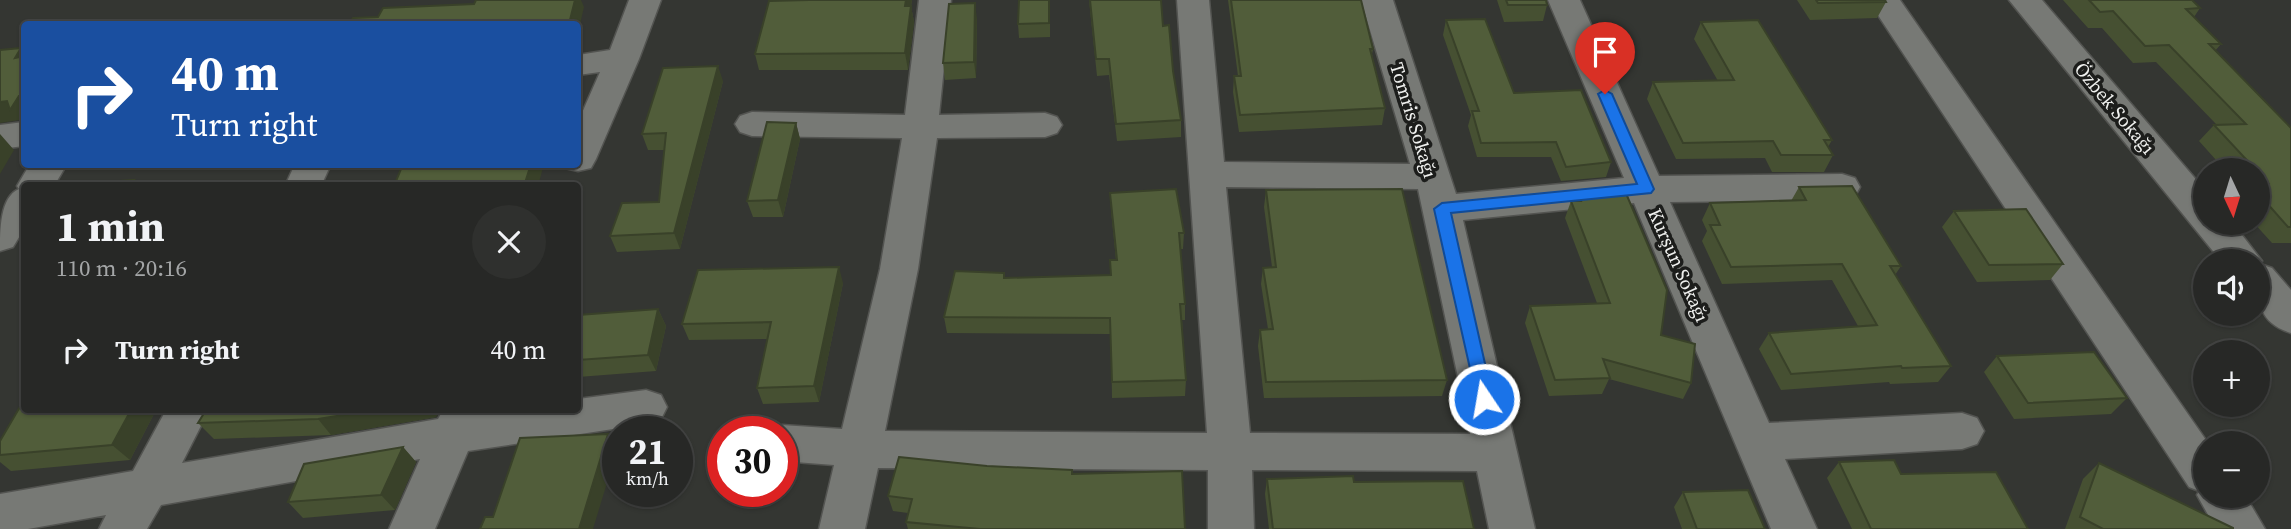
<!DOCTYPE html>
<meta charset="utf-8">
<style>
body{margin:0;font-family:"Source Serif 4",serif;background:#2f302e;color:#f1f3f6;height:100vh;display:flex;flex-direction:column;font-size:26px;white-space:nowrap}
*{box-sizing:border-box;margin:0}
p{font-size:23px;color:#a4a6a7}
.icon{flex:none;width:38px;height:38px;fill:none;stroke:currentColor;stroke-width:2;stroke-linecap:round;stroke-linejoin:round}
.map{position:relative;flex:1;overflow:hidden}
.sheet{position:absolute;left:21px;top:182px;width:560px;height:231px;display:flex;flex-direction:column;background:#272826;border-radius:7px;box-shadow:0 2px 5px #0004,0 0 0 2px #434443}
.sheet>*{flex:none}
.top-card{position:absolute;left:21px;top:21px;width:560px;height:147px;border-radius:7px;box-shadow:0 2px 5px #0004,0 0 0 2px #434443;background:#1a4fa0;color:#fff;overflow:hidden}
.needle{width:46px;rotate:176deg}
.fabs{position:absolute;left:2193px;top:158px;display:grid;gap:14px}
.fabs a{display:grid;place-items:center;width:77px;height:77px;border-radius:50%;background:#272826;box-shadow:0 2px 5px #0004,0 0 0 2px #434443;font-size:35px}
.speed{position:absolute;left:602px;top:416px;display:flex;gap:14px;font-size:35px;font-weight:700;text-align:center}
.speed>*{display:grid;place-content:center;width:91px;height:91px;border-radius:50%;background:#272826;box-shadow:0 2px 5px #0004,0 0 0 2px #434443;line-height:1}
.speed small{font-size:18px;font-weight:400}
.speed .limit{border:10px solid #d22;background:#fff;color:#111}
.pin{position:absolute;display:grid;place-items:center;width:60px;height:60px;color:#fff;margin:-72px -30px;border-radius:50% 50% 50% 0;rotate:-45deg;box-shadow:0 0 7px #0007}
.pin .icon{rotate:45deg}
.me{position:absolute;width:77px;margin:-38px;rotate:348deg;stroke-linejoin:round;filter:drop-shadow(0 0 5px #0008)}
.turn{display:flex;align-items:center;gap:24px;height:147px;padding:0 35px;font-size:32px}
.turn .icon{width:91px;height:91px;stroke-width:2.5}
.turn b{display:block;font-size:49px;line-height:60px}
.round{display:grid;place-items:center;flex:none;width:74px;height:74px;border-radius:37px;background:#2f302e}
.summary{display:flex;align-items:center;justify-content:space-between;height:119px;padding:0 35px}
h1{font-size:42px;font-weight:700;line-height:52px}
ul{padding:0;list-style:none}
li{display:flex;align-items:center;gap:21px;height:98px;padding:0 35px}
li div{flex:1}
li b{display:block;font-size:26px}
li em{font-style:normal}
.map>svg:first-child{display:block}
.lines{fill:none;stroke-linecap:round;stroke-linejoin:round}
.minor-casing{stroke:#535451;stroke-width:3}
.minor{fill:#777975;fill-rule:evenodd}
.wall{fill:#465032}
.shaded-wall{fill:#394129}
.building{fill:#515d3a;stroke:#394129;stroke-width:2}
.route{fill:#1a73e8;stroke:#114b97;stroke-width:2}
.labels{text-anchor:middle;stroke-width:7;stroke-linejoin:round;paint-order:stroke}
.street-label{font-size:19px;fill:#eff0ee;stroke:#1c1d1b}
</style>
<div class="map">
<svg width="2291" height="529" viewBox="0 0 2291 529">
<rect width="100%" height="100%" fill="#343632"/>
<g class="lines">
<defs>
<g id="minor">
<polygon points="629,0 661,0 639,59 596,159 591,168 578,171 565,168 564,164 578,164 578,122 600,72 578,75 578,55 610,50"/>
<path d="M919,0H951L939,115L1045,113L1057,117L1062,125L1057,133L1045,137L937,138L918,269L885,431L1207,433L1177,0H1209L1224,162L1410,164L1361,0H1393L1456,194L1624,178L1548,0H1580L1659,176L1842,174L1855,178L1860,187L1855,196L1842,200L1670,202L1769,423L1962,413L1977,418L1984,431L1977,444L1962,449L1785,459L1817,529H1771L1634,203L1463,220L1535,529H1489L1477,471L1252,470L1254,529H1208V470L878,468L865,529H819L834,465L782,461V432H766L782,425L842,429L880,269L902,138L752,136L740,132L735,124L740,116L752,112L905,115ZM1226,187L1418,189L1470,434L1250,433Z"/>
<polygon points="1868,0 1900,0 2208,443 2205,443 2205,495 2245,495 2265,529 2216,529 2197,495 2199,491 2189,487"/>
<path d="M2009,0H2042L2205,190V222H2232L2262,261L2260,264L2272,268L2291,290V333C2253,321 2258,294 2258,261H2221Z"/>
<polygon points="24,122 24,146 0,149 0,125"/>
<path d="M30,164H67L54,186H24V229L13,247L0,251C0,230 0,197 19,189L17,186Z"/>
<polygon points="295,164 331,164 321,186 285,186"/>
<polygon points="646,390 661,395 667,407 661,419 646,424 468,451 435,529 389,529 420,459 161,505 147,529 99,529 106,515 28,529 0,529 0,494 133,471 166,410 209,410 182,463 438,419 443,410 477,410 479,413 505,410 578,410 578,399"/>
</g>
</defs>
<!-- minor casing -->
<use href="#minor" class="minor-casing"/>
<!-- minor -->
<use href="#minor" class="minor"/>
</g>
<!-- wall -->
<g class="wall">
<polygon points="809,0 912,0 911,6 914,22 908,70 759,70 755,54"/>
<polygon points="1019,0 1050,0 1050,37 1019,38 1018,24"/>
<polygon points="1089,0 1161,0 1163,26 1181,120 1181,137 1117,141 1109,75 1097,76"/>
<polygon points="1228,0 1361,0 1373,49 1372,54 1385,108 1382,125 1239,132 1233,92 1234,76 1238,76"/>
<polygon points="1497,0 1546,0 1547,5 1543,21 1504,22"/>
<polygon points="1797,0 1885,0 1886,2 1877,18 1810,20"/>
<polygon points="2063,0 2192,0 2200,8 2194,17 2221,44 2215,51 2291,128 2291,243 2272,243 2253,222 2258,222 2258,170 2225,170 2199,141 2214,125 2216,124 2156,62 2133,63 2102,28 2088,28"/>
<polygon points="977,19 976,78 945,80 943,63"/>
<polygon points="1446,20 1514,93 1611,162 1606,177 1561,181 1551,157 1477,157 1468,126 1471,115 1443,35"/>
<polygon points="1701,22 1832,140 1828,147 1833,155 1824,172 1772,172 1765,158 1676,159 1647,99 1653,82 1718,81 1694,39"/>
<polygon points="723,81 680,249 617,252 610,236 659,202 664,150 648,150 642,134"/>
<polygon points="796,123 800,139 783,217 753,217 747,201"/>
<polygon points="1799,187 1901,266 1895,275 1951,366 1938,382 1890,384 1889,382 1781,390 1759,349 1769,333 1858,326 1832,280 1722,284 1702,241 1707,231 1702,220 1710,203 1791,201"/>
<polygon points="1266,190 1447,380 1442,396 1264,398 1258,346 1260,330 1268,329 1261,284 1263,268 1272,267 1264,207"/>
<polygon points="1110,193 1184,233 1183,249 1180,249 1185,304 1185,320 1182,320 1186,380 1185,396 1112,398 1111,334 947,333 944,317 1004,273 1005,278 1111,275 1116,260 1111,210"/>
<polygon points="1579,195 1661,335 1691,383 1683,399 1609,379 1602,394 1549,396 1525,323 1530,306 1597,303 1565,218 1571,201 1577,201"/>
<polygon points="1954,211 2063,264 2050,280 1977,282 1942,227"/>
<polygon points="843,283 819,402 763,404 757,388 767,339 689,340 682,324"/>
<polygon points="658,309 666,326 656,371 578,377 578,315"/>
<polygon points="1997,356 2127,398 2111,414 2014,419 1984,372"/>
<polygon points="156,410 130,460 11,471 0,462 0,441"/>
<polygon points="206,410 436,417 331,435 214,439 198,423"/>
<polygon points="403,447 416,462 395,510 303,518 288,502"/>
<polygon points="1839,462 1901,474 2028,529 1852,529 1827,478"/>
<polygon points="2099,463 2233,529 2065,529 2083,479"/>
<polygon points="987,466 1072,470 1073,474 1185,529 908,529 906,522 908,513 893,511 888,496"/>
<polygon points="1267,479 1354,482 1474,529 1269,529 1265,494"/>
<polygon points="1683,492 1765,529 1682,529 1674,507"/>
</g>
<!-- shaded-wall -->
<g class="shaded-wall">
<polygon points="575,0 581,0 584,7 578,33 578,24 569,24"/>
<polygon points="906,0 912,0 908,22 905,6"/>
<polygon points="975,3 977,19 976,78 974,62"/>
<polygon points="911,6 914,22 908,70 905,53"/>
<polygon points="21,48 24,52 24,69 15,58"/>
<polygon points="718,66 723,81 680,249 674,233"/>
<polygon points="24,95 24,127 19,120 0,123 0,102"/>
<polygon points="796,123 800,139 783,217 778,200"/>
<polygon points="0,134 14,150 0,174"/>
<polygon points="531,164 544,164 538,186 524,186"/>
<polygon points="134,180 138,186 130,186"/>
<polygon points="839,267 843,283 819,402 814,386"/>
<polygon points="658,309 666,326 656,371 648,355"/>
<polygon points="131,410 156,410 130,460 112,445"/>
<polygon points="375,410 441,410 436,417 331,435 318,419"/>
<polygon points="608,434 617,450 593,529 579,529"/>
<polygon points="403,447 416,462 395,510 381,495"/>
</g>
<!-- building -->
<g class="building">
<polygon points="476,0 575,0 569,24 349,24 353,18 378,17 383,8 474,4"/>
<polygon points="809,0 906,0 905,6 911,6 905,53 755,54 769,1"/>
<polygon points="1019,0 1049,0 1049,23 1018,24"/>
<polygon points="1090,0 1161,0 1163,26 1169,25 1173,71 1181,120 1116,124 1109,59 1096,59"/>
<polygon points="1231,0 1361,0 1373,49 1370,49 1385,108 1240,115 1234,76 1241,76"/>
<polygon points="1506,0 1546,0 1547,5 1508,5"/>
<polygon points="1816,0 1885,0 1886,2 1818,3"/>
<polygon points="2089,0 2192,0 2200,8 2186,9 2221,44 2209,44 2291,128 2291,227 2288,227 2258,193 2258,183 2268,183 2258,172 2258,170 2256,170 2214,125 2246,124 2169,45 2145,46 2113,11 2100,12"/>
<polygon points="975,3 974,62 943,63 949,4"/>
<polygon points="1485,19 1514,93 1581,90 1611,162 1566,167 1556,142 1481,143 1472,111 1479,111 1446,20"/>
<polygon points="253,20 250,24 200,24"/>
<polygon points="1758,20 1832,140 1824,140 1833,155 1781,155 1773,141 1683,143 1653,82 1734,80 1701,22"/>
<polygon points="21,48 15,58 24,56 24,95 19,96 10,110 7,101 0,102 0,50"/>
<polygon points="718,66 674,233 610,236 622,203 659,202 666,133 642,134 663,68"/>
<polygon points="767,122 796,123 778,200 747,201"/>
<polygon points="403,164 531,164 524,186 394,186"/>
<polygon points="134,180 130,186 52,186"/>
<polygon points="1852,186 1901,266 1890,266 1951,366 1902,368 1901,366 1791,374 1769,333 1877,325 1842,264 1731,267 1710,225 1720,225 1710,203 1806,200 1799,187"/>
<polygon points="1176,189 1184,233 1179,233 1185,304 1180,304 1186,380 1112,382 1110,318 944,317 955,271 1004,273 1004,278 1111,275 1110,260 1117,260 1110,193"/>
<polygon points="1402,189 1447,380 1266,382 1260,330 1273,329 1263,268 1276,267 1266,190"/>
<polygon points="1625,191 1667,290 1661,335 1695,344 1691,383 1603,359 1610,378 1555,380 1530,306 1610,303 1571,201 1581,201 1579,195"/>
<polygon points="2026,209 2063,264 1989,265 1954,211"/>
<polygon points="839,267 814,386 757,388 771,322 682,324 698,270"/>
<polygon points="658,309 648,355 578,360 578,315"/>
<polygon points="2094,352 2127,398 2028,403 1997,356"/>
<polygon points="24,400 24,410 131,410 112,445 0,455 0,441"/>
<polygon points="206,410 375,410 318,419 198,423"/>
<polygon points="608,434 579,529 480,529 485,517 493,517 520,438"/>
<polygon points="403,447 381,495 288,502 304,464"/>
<polygon points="899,457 987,466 1072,470 1072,474 1182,471 1185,529 980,529 906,522 912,499 888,496"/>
<polygon points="1894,460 1901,474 1996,472 2028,529 1871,529 1839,462"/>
<polygon points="2099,463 2233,528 2233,529 2103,529 2080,517"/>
<polygon points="1353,476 1354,482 1463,481 1474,529 1273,529 1267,479"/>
<polygon points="1748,490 1765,529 1697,529 1683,492"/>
</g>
<!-- route -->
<polygon class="route" points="1605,90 1612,94 1654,189 1651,193 1451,213 1493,399 1491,404 1478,404 1434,209 1442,203 1637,184 1598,94"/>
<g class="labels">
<!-- street labels -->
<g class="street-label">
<text transform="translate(2115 108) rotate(50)" y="7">Özbek Sokağı</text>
<text transform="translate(1414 120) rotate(73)" y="7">Tomris Sokağı</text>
<text transform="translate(1679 265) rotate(66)" y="7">Kurşun Sokağı</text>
</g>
</g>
</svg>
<div class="fabs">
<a><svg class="needle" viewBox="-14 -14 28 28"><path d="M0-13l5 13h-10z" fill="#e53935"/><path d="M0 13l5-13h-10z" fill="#a4a6a7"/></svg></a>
<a><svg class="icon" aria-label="sound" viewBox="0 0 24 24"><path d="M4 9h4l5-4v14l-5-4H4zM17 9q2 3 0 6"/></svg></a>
<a>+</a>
<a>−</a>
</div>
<div class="speed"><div>21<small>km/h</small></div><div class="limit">30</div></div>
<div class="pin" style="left:1605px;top:94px;background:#d93025"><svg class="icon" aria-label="arrive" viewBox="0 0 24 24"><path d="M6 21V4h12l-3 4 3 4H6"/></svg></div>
<svg class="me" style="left:1484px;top:399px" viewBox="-20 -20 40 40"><circle r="17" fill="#1a73e8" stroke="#fff" stroke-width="3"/><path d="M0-11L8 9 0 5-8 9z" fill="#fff"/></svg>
<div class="top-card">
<div class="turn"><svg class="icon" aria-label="right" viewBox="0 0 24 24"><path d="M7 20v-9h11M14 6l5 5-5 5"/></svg><div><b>40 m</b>Turn right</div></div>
</div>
<section class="sheet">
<div class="summary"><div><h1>1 min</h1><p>110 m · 20:16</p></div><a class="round"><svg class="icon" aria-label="close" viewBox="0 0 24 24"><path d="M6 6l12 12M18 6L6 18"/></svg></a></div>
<ul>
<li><svg class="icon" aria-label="right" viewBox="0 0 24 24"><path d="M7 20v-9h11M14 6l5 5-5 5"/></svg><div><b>Turn right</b></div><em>40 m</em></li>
</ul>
</section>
</div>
